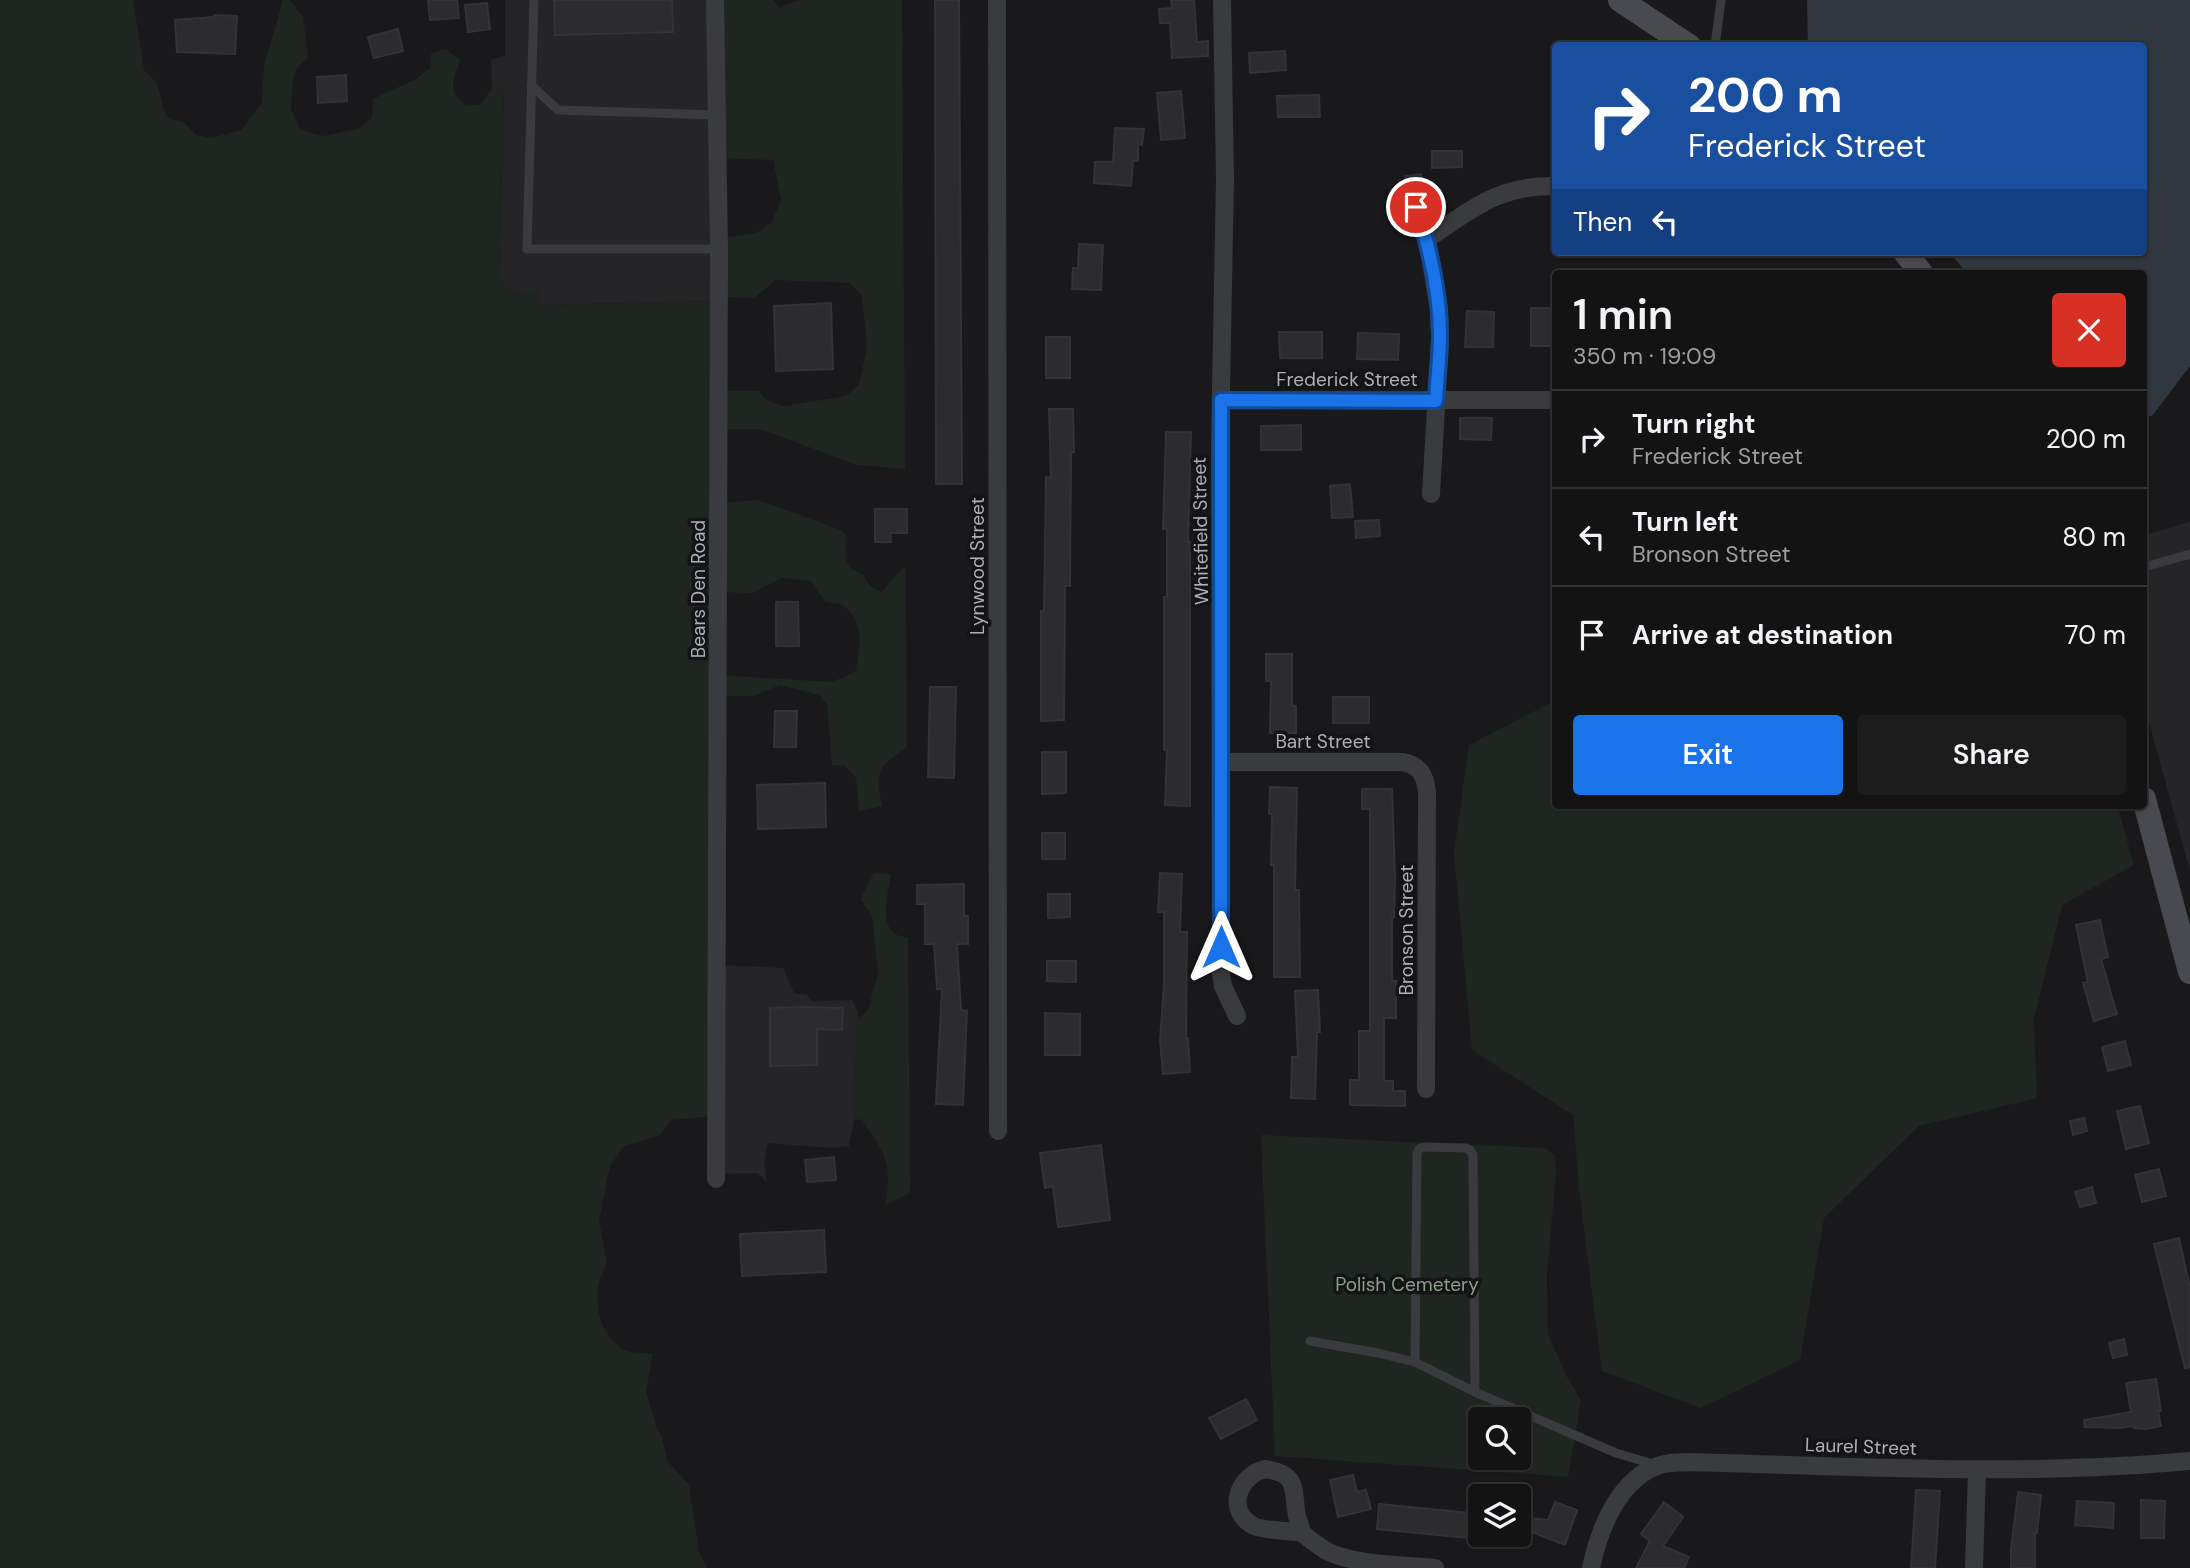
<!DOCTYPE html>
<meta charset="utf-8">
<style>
body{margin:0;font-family:"DM Sans",sans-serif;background:#1c1c1d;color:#f1f3f6;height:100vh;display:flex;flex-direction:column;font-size:26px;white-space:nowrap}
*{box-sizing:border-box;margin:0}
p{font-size:23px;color:#9d9ea0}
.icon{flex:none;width:38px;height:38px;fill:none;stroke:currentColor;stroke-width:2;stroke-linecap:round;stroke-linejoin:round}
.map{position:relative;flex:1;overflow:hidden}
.details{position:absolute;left:1552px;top:270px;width:595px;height:539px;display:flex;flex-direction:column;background:#131314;border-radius:7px;box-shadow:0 2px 5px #0004,0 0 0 2px #323234}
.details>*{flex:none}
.guide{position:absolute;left:1552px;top:42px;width:595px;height:214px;border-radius:7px;box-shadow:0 2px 5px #0004,0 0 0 2px #323234;background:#1a4fa0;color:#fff;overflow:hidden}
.controls{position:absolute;left:1468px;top:1407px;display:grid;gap:14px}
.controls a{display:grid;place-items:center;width:63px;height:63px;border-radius:7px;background:#131314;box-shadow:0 2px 5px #0004,0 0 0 2px #323234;font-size:35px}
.pin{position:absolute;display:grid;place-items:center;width:60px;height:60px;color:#fff;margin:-30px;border:4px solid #fff;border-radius:50%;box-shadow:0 2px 7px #0007}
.me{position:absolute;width:77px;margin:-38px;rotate:0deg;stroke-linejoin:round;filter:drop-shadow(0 0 5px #0008)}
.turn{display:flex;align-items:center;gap:24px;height:147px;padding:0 21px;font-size:32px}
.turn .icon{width:91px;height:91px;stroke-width:2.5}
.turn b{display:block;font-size:49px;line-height:60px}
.then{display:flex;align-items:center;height:66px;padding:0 21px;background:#0003;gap:14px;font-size:26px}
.round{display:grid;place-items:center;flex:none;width:74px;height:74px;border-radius:7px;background:#1c1c1d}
.head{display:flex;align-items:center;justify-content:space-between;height:119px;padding:0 21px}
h1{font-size:42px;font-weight:600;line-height:52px}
.primary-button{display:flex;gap:14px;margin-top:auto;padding:14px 21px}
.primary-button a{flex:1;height:80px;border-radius:7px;background:#1a73e8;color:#fff;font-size:28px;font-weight:600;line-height:80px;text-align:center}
.primary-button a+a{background:#1c1c1d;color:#f1f3f6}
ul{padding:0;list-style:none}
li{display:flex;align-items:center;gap:21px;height:98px;padding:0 21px;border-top:2px solid #323234}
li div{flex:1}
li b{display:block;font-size:26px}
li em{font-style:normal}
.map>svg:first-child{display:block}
.built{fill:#252528}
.green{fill:#1f2521;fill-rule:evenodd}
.water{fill:#30373e}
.building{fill:#2c2c2f;stroke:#333337;stroke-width:2}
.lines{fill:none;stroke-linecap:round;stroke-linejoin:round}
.lane{stroke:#3a3b3f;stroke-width:9}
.street{stroke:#3a3b3f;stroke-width:18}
.secondary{stroke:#494a4f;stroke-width:24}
.route-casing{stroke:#114b97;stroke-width:18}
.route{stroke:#1a73e8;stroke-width:12}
.labels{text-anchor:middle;stroke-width:7;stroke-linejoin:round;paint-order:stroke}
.street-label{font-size:19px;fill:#adb0b9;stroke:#141416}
.park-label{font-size:19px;fill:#86a289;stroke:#141416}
</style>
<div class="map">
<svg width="2190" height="1568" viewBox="0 0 2190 1568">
<rect width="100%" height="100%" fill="#19191b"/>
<!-- built -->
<g class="built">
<polygon points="505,0 713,0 715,301 539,305 537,292 510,292 499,279 504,89 492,88 491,60 505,55"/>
<polygon points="2190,522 2190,871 2144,704 2144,535"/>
<polygon points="720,965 783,968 794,993 807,995 811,1001 852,1000 858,1012 854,1119 849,1146 832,1148 768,1143 764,1163 767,1182 757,1173 717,1174"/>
</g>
<!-- green -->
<g class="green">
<path d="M0,0H133L144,70L157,83L164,111L169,119L183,122L197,135L211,138L241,130L262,103L264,66L283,0H290L303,17L308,57L296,69L293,80L291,110L301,130L323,136L358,129L372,118L373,99L416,79L430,68L431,54L446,49L461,60C452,80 447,90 466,106L481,104L492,88H504L499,279L510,291L537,292L539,305L714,301L725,391H759L767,401L784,406L846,396L859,385L867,347L862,296L850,283L776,280L754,298L723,297L716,239L756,233L771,223L781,200L773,160L716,158L713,0H773L780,7L801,0H902L905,469L857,465L761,429H726L718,503L758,500L841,530L846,534C846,554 841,567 863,574L870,586L882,592L897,573L906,567L907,748C876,766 876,773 882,806L859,811L856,778L845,766L832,765L827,704L819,695L780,685L753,696H716L713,1116L671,1120L660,1135L624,1146L610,1166L599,1220L607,1264C590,1289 595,1328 621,1348C628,1353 644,1353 653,1354L646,1391L657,1429L662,1437L667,1461L689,1485L699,1552L707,1568H0ZM781,578L811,581L825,602C830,603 837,603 842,605C865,619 861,650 855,672L832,682L717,675V592L753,593Z"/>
<polygon points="1556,700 1556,805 2117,805 2134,865 2062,905 2034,1019 2037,1098 1919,1126 1824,1218 1800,1360 1701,1408 1602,1371 1579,1189 1573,1115 1472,1050 1454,853 1469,745"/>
<path d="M874,873L891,874C888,893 875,938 908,937L910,1193L885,1205C893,1164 885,1153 862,1120L854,1119L853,1112L856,1020L868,1010L878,974L872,915L860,899Z"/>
<path d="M1261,1135L1545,1148L1555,1156L1556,1172L1547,1275L1548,1334L1566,1375L1581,1400L1568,1477L1275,1456ZM1480,1419H1519V1458H1480Z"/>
</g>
<!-- water -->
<polygon class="water" points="1807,0 2190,0 2190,366 2152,416 2144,415 2144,273 1967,273 1949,252 2144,252 2144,46 1808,45"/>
<!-- building -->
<g class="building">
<polygon points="428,0 457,0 459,18 430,20"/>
<polygon points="554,0 672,0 673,32 555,35"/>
<polygon points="935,0 959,0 962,484 936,484"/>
<polygon points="1171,0 1194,0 1197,42 1208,41 1208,56 1172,58 1170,23 1160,23 1159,9 1172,8"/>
<polygon points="487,3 490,29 468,32 465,5"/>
<polygon points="214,15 237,16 235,54 177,52 175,20 214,17"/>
<polygon points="398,29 403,51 374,58 368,37"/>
<polygon points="1285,51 1286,70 1250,73 1249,53"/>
<polygon points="346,75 347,101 318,103 317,77"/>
<polygon points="1181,91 1185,138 1161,140 1157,93"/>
<polygon points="1319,95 1320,117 1278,117 1277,96"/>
<polygon points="1115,128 1144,129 1142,145 1138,144 1138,161 1133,161 1131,186 1094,183 1095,162 1113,162"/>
<polygon points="1432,151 1462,151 1462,167 1432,168"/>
<polygon points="1421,174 1424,196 1408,198 1405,176"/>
<polygon points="1079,244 1103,245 1101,290 1072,289 1073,268 1078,268"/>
<polygon points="831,303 833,369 776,371 774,306"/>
<rect x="1531" y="308" width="25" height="38"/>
<polygon points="1467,311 1494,312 1493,347 1465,347"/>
<polygon points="1279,332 1322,332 1322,358 1280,358"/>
<polygon points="1358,333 1399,334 1398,360 1357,359"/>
<rect x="1046" y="337" width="24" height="41"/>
<polygon points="1049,409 1073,409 1074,452 1071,452 1070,586 1065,586 1064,720 1041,721 1041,611 1044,611 1046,477 1051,478"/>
<polygon points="1460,418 1492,418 1491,440 1460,439"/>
<polygon points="1301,425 1301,450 1261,450 1261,426"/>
<polygon points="1166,432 1191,432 1188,542 1190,542 1190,806 1165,805 1167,750 1164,750 1164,597 1167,597 1167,529 1163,529"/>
<polygon points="1350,484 1353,517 1332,518 1330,486"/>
<polygon points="875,509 907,509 907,533 890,533 891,542 875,542"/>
<polygon points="1379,520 1380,536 1356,538 1355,521"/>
<polygon points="776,602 798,602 799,646 776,646"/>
<polygon points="1266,654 1292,654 1292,705 1296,706 1296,733 1270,733 1271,681 1266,681"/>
<polygon points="930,687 956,687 954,778 928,777"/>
<rect x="1333" y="697" width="36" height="26"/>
<polygon points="775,711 797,711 796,747 774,747"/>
<polygon points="1042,752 1066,752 1066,793 1042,794"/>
<polygon points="825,783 826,827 758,829 757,785"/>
<polygon points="1270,787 1297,788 1295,890 1299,890 1300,977 1274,977 1274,865 1271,865 1272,814 1269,814"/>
<polygon points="1362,789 1392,789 1395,878 1394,917 1392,917 1392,981 1396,981 1396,1018 1384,1018 1384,1081 1393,1081 1393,1091 1405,1091 1405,1106 1350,1105 1350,1080 1359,1080 1359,1031 1370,1031 1370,809 1362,809"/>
<rect x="1042" y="833" width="23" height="26"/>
<polygon points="1160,873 1182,874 1180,932 1187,932 1186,1038 1188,1038 1190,1072 1163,1074 1160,1040 1164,985 1164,912 1158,912"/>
<polygon points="964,884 964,916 968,916 968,944 957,944 961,1010 967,1011 963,1105 936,1104 942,989 937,989 934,944 925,944 925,904 917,904 917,885"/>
<polygon points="1048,894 1070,894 1070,917 1048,918"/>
<polygon points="2100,920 2108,957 2101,959 2117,1014 2094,1021 2083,983 2088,982 2076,925"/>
<polygon points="1047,961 1076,961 1076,982 1047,981"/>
<polygon points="1318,990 1320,1032 1317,1032 1315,1099 1291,1098 1292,1057 1298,1057 1295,991"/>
<polygon points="803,1007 843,1008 842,1030 817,1029 817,1065 770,1066 770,1008"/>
<polygon points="1045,1013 1080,1014 1080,1055 1045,1055"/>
<polygon points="2125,1041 2131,1065 2108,1071 2102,1047"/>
<polygon points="2140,1106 2149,1143 2126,1149 2117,1111"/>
<polygon points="2084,1118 2087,1131 2073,1135 2070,1121"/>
<polygon points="1101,1145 1110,1220 1058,1227 1053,1186 1045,1188 1040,1153"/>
<polygon points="834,1157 836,1180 807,1182 805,1160"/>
<polygon points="2159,1169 2166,1196 2142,1202 2135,1175"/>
<polygon points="2092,1187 2096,1203 2080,1207 2075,1192"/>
<polygon points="824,1230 826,1272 742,1276 740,1234"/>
<polygon points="2179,1238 2190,1288 2190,1367 2185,1368 2154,1244"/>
<polygon points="2124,1339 2127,1355 2113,1358 2109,1343"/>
<polygon points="2156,1379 2161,1411 2158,1411 2161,1426 2145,1429 2134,1428 2133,1426 2120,1428 2085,1427 2084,1420 2131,1412 2126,1383"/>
<polygon points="1246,1399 1257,1420 1221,1439 1209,1418"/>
<polygon points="1353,1475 1357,1492 1366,1490 1371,1509 1338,1517 1330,1480"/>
<polygon points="1916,1490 1940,1491 1935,1568 1911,1568"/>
<polygon points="2018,1492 2041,1495 2037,1533 2035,1533 2035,1568 2011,1568 2011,1549"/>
<polygon points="2141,1500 2165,1501 2164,1538 2141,1538"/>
<polygon points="2077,1501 2114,1503 2113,1528 2075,1525"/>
<polygon points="1555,1502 1577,1510 1565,1545 1519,1527 1519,1517 1548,1520"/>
<polygon points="1664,1502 1683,1517 1663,1546 1689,1557 1684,1568 1636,1568 1650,1541 1641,1534"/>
<polygon points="1379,1504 1470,1513 1468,1538 1377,1529"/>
</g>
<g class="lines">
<!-- lane -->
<g class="lane">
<polyline points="534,0 527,249 719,249"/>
<polyline points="1715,46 1721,0"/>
<polyline points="531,85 558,110 718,115"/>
<polyline points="2144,567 2190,554"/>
<polyline points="1310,1341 1378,1353 1415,1362 1475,1392 1616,1453 1656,1465"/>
<polyline points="1415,1362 1417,1153 1420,1148 1424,1147 1466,1148 1470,1150 1473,1155 1475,1392"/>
</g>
<!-- street -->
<g class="street">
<polyline points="715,0 719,249 716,1179"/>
<polyline points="997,0 998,1131"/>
<polyline points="1222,0 1225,179 1220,442 1221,974 1223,986 1237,1016"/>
<polyline points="1416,207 1427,239 1439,309 1440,338 1431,494"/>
<path d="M1427,239C1473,209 1497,185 1556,186"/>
<polyline points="1221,400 1556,400"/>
<path d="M1222,762H1402C1420,765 1425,775 1427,792L1426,1089"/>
<path d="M1265,1469C1300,1474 1292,1490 1297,1516C1298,1521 1301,1527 1302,1533C1289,1530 1263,1531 1254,1526C1225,1511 1238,1476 1265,1469Z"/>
<path d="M1302,1533C1309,1539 1317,1545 1325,1550C1351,1565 1404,1565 1435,1568"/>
<path d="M1591,1568C1599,1530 1618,1479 1660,1465C1670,1462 1682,1462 1693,1462C1859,1467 2025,1476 2190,1461"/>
<polyline points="1974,1568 1977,1470"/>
</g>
<!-- secondary -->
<g class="secondary">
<polyline points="1620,0 1689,46"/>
<polyline points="1905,252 1921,273"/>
<polyline points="2144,799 2190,972"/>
</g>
</g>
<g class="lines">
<defs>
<path id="route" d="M1221,947V400L1436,401C1437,379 1440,357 1440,335C1440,291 1430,249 1416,207"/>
</defs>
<!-- route casing -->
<use href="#route" class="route-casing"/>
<!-- route -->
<use href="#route" class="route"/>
</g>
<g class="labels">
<!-- street labels -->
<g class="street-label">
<text x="1347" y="386">Frederick Street</text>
<text transform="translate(1200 531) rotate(-91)" y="7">Whitefield Street</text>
<text transform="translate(977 566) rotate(-90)" y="7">Lynwood Street</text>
<text transform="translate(698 589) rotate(-90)" y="7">Bears Den Road</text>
<text x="1323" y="748">Bart Street</text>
<text transform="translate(1406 930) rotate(-90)" y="7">Bronson Street</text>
<text transform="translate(1861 1446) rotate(2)" y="7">Laurel Street</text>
</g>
<!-- park labels -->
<g class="park-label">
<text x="1407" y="1291">Polish Cemetery</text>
</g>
</g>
</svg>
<div class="controls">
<a><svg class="icon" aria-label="search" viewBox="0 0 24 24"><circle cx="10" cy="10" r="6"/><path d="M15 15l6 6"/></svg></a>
<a><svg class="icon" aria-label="layers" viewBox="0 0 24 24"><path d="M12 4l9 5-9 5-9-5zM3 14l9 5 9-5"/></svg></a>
</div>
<div class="pin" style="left:1416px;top:207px;background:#d93025"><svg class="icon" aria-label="arrive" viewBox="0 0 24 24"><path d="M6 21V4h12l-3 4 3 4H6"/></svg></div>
<svg class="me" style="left:1221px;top:947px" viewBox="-20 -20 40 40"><path d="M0-17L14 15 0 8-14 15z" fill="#1a73e8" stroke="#fff" stroke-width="4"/></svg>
<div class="guide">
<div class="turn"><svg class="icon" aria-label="right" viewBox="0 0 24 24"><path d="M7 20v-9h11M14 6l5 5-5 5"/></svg><div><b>200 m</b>Frederick Street</div></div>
<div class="then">Then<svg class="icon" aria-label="left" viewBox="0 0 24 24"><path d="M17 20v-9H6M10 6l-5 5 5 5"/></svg></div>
</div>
<section class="details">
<div class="head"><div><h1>1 min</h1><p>350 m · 19:09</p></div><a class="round" style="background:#d93025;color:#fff"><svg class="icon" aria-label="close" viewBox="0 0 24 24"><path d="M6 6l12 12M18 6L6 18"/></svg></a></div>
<ul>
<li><svg class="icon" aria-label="right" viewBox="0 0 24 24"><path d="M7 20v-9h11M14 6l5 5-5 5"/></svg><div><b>Turn right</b><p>Frederick Street</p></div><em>200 m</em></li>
<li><svg class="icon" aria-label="left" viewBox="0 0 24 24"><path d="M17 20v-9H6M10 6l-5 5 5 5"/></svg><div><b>Turn left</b><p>Bronson Street</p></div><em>80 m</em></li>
<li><svg class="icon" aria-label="arrive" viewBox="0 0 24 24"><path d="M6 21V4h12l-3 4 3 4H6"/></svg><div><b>Arrive at destination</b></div><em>70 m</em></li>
</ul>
<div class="primary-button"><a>Exit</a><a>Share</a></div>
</section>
</div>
